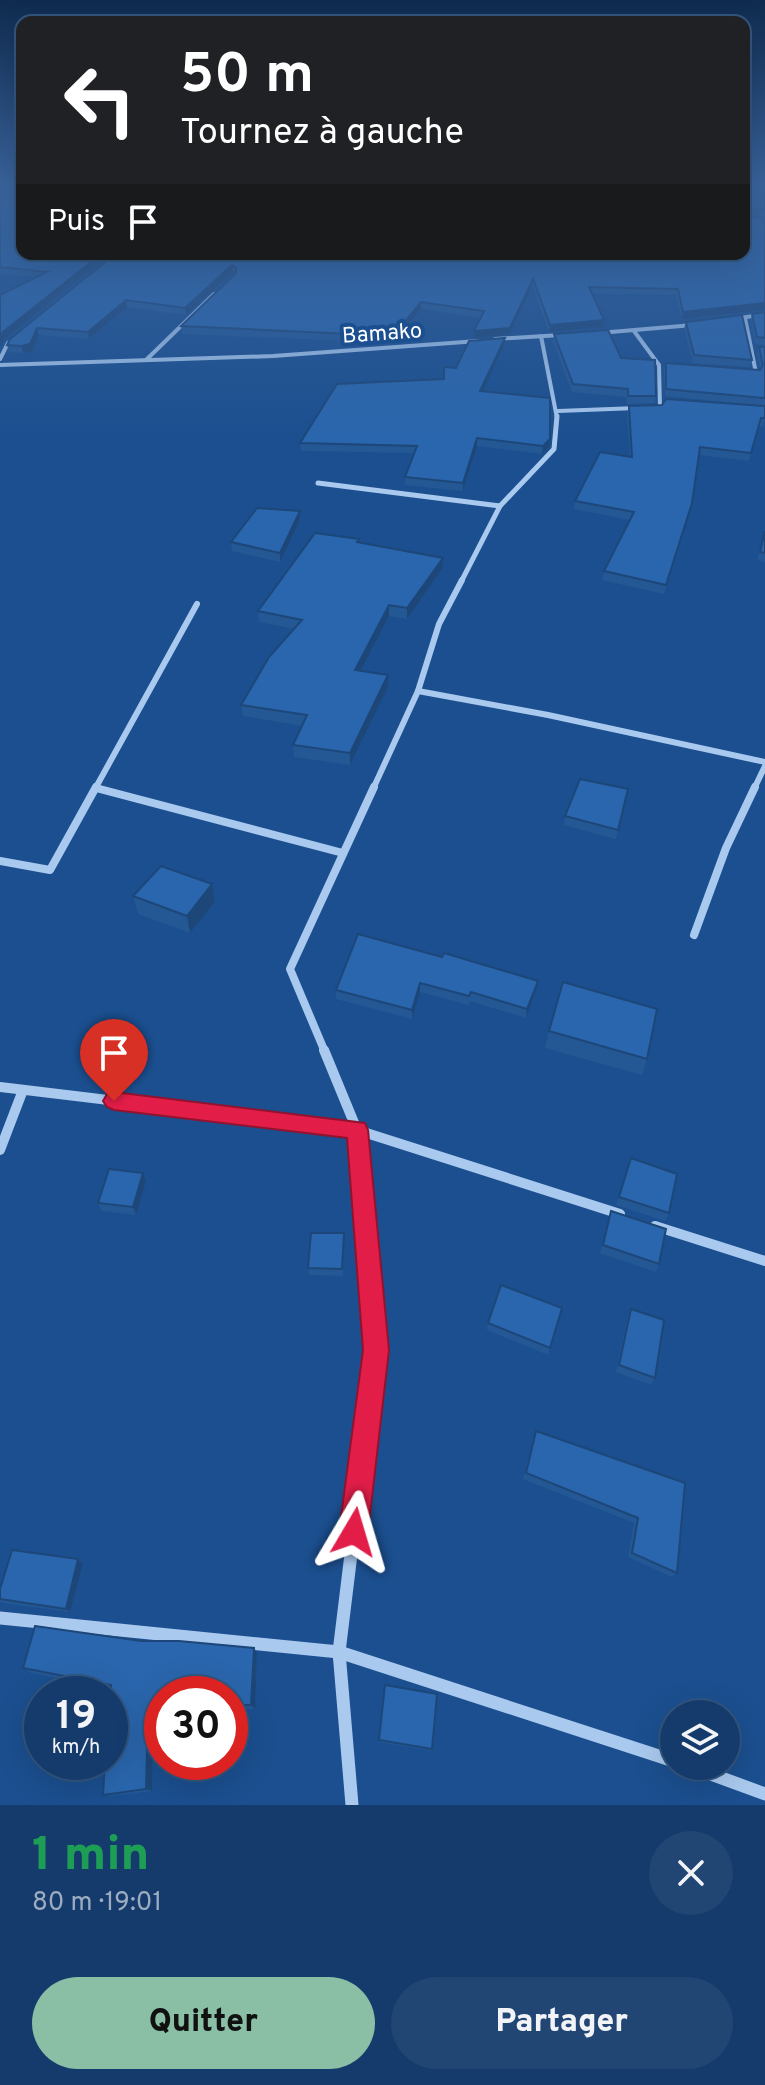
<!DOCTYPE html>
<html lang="fr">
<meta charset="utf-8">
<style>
body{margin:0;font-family:Overpass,sans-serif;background:#214673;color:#f1f3f6;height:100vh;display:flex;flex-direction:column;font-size:30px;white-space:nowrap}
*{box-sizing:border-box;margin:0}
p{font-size:26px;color:#9dadc1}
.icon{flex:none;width:44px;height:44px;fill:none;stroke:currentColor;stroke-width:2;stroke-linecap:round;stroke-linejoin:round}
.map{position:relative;height:1805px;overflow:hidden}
.details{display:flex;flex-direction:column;background:#143b6b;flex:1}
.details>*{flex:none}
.hud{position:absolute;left:16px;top:16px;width:734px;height:244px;border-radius:16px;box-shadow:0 8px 32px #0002,0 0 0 2px #33557e;background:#202124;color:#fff;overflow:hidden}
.tools{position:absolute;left:660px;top:1700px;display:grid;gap:16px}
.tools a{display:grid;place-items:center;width:80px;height:80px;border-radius:50%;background:#143b6b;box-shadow:0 8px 32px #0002,0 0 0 2px #33557e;font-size:40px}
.speed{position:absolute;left:24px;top:1676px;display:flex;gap:16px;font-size:40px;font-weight:700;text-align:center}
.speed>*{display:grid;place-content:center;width:104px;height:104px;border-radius:50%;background:#143b6b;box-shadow:0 8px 32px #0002,0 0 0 2px #33557e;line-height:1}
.speed small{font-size:20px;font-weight:400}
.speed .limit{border:12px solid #d22;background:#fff;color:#111}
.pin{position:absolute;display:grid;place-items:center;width:68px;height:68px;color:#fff;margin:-82px -34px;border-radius:50% 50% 50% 0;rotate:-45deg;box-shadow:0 0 8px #0007}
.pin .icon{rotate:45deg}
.me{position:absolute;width:88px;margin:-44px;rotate:7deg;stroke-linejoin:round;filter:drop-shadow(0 0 6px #0008)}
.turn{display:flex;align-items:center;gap:28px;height:168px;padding:0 32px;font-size:36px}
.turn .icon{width:104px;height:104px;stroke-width:2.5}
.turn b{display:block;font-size:56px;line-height:68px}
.then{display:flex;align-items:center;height:76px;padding:0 32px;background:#0003;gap:16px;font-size:30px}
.round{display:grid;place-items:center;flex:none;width:84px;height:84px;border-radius:42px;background:#214673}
.headline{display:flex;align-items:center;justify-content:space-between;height:136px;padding:0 32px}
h1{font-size:48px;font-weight:800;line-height:60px;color:#1e9e55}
.action{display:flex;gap:16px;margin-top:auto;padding:16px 32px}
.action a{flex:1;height:92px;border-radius:48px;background:#8abfa5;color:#111;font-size:32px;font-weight:800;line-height:92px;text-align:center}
.action a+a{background:#214673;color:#f1f3f6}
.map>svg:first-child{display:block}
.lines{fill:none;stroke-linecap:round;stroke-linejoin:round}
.street-far5{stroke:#a9c9ee;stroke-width:4}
.street-far4{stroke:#a9c9ee;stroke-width:5}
.street-far3{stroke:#a9c9ee;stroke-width:6}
.street-far2{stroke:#a9c9ee;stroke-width:8}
.street-far1{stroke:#a9c9ee;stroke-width:10}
.street{stroke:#a9c9ee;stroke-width:13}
.wall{fill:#245895}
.shaded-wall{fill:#1d4779}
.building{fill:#2a66ad;stroke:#1d4779;stroke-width:2}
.route{fill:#e11d48;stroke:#92132f;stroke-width:2}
.labels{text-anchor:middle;stroke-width:8;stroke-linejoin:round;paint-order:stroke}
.far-street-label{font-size:22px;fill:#fff;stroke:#1b4f8f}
</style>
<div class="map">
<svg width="765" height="1805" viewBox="0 0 765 1805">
<rect width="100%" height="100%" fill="#1b4f8f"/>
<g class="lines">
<!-- street-far5 -->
<g class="street-far5">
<polyline points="745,318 756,373 750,373"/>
<polyline points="734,319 765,314"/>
<polyline points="634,331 659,365 660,408 655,408"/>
<polyline points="599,333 693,325"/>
<polyline points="541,336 557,418"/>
<polyline points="495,339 561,335"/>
<polyline points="0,359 8,343 15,337"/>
<polyline points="146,360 214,294"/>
<polyline points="0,365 273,356 478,341"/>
<polyline points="558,411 637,408"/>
</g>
<!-- street-far4 -->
<g class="street-far4">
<polyline points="318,483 500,506"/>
<polyline points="461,582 500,506 554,449 557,416"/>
</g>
<!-- street-far3 -->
<g class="street-far3">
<polyline points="418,691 548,715 765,762"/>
<polyline points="96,788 101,789"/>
<polyline points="95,789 197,604"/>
<polyline points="373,789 418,691 439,624 462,580"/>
<polyline points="754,789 765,766"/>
</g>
<!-- street-far2 -->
<g class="street-far2">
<polyline points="96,788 343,853"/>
<polyline points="0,861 50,870 96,787"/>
<polyline points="694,935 726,848 755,787"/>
<polyline points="325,1052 290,969 374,787"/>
</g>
<!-- street-far1 -->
<g class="street-far1">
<polyline points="324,1050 357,1130 376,1350 372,1385"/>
<polyline points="0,1087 357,1130 620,1214"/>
<polyline points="0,1150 23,1090"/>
<polyline points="655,1226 765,1261"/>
</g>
<!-- street -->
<g class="street">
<polyline points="0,1618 339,1652 674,1761"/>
<polyline points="689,1766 765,1794"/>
<polyline points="352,1805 339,1652 372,1383"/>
</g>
</g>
<!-- wall -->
<g class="wall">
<polygon points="0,186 110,254 5,339 0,348 0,295 36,277 0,274"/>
<polygon points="744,186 765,186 765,217 744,214"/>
<polygon points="745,216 765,219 765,310 682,319 676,295 592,294 604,320 603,327 549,332 532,286 509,335 474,338 474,331 481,318 421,309 393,343 182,334 181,326 235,273 233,272 186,315 127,307 89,339 39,335 32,352 23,353 9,352 7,345 115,254 744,254"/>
<polygon points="765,312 765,345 755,344 751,321 752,314"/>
<polygon points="686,322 752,360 750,367 693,363 684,329"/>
<polygon points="554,334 621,358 656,396 655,403 627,404 626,397 572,392 553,342"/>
<polygon points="504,345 483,391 550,439 549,447 542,454 477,446 463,491 405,485 405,477 414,453 301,451 300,443 444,379 456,368"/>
<polygon points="759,347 765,347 765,406 665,396 664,370 666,363 760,370 757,354"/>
<polygon points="629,406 765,406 765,420 763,427 759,426 749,461 699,455 690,511 664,594 602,580 604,571 630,520 574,509 575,501 630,456 627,414"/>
<polygon points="300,520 280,562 232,551 231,542"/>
<polygon points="765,529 765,562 757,560"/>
<polygon points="359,539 359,542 443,558 442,569 407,619 389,616 361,671 388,687 350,765 294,757 293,745 302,726 243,716 241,705 294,629 259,622 258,611"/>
<polygon points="628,789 616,839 564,825 565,816"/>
<polygon points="212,884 215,902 190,933 138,914 133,896"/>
<polygon points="358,934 536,990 526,1018 470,1001 468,1005 420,992 412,1019 336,999 336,990"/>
<polygon points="549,1031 647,1059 642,1075 545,1048"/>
<polygon points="631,1158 669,1213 665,1221 616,1205"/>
<polygon points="143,1173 146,1181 136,1215 102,1211 98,1203"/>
<polygon points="611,1211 659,1264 656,1272 600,1253"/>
<polygon points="344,1233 343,1276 309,1275 308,1268"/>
<polygon points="562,1308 548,1355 487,1330 488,1323"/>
<polygon points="631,1309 655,1378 651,1385 616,1372 628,1316"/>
<polygon points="536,1431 685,1483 677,1573 672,1577 628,1557 634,1523 523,1479"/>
<polygon points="78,1559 83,1564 70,1612 3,1603 0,1601 0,1589"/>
<polygon points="141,1641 254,1648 257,1653 255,1709 230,1709 230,1718 230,1694 162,1694 162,1716 154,1716 152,1791 110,1796 103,1795 110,1688 31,1673 23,1668"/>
<polygon points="385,1685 432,1749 432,1751 379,1742"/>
</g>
<!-- shaded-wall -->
<g class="shaded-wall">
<polygon points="101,254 110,254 5,339 0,348 0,337 3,332"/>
<polygon points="232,265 233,272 186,315 185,308"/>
<polygon points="533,279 532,286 509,335 474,338 474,331"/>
<polygon points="126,300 127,307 89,339 88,332"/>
<polygon points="421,302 421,309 393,343 393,336"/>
<polygon points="765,303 765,310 682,319 683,312"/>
<polygon points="604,320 603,327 549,332 550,325"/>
<polygon points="37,328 39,335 32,352 23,353 21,346"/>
<polygon points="505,338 504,345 480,398 480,391"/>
<polygon points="477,438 477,446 463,491 463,483"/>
<polygon points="550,439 549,447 542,454 543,446"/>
<polygon points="300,511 300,520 280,562 280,553"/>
<polygon points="443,558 442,569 407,619 407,608"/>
<polygon points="389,605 389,616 355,682 355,670"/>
<polygon points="388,675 388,687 350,765 350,753"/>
<polygon points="212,884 215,902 190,933 187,916"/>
<polygon points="538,981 536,990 526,1018 527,1009"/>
<polygon points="420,983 420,992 412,1019 412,1010"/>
<polygon points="143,1173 146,1181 136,1215 133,1207"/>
<polygon points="78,1559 83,1564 70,1612 66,1609"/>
<polygon points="254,1648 257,1653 255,1709 251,1705"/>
<polygon points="148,1712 154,1716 152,1791 146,1789"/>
</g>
<!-- building -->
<g class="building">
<polygon points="0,186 22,186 22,254 101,254 3,332 0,337 0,295 47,272 0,267"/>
<polygon points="744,186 765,186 765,210 745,208 744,209"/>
<polygon points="744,216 765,219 765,303 683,312 678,289 589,287 604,320 550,325 533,279 510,328 474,331 484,311 421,302 393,336 181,326 236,273 236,268 232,265 185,308 126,300 88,332 37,328 30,344 21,346 7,345 10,339 115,254 712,254 714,256 716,254 744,254"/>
<polygon points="765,312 765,338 757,337 752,314"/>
<polygon points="742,315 752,360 694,355 686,322"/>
<polygon points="608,330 621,358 655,360 656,396 628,396 628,389 573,384 554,334"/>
<polygon points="505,338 480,391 550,398 550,439 543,446 477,438 463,483 405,477 417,446 300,443 337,384 444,379 444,367 456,368 469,341"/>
<polygon points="759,347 765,347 765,398 666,389 666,363 760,370 763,365"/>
<polygon points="666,399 765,406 765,418 761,418 751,453 700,447 692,503 666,585 604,571 634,512 575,501 600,452 632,457 629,406 662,405"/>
<polygon points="257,508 300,511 280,553 231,542"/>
<polygon points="765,531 765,553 760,552"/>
<polygon points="315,533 359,539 357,542 443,558 407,608 389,605 355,670 388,675 350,753 293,745 307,715 241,705 269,657 302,620 258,611"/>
<polygon points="580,779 628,789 618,830 565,816"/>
<polygon points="161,866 212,884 187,916 133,896"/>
<polygon points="358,934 442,957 444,953 538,981 527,1009 471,992 469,996 420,983 412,1010 336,990"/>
<polygon points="563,982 657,1009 647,1059 549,1031"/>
<polygon points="631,1158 677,1174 669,1213 619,1197"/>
<polygon points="109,1169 143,1173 133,1207 98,1203"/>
<polygon points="611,1211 666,1229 659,1264 603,1245"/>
<polygon points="311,1233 344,1233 342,1269 308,1268"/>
<polygon points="501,1285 562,1308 550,1348 488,1323"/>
<polygon points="631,1309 664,1320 655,1378 619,1365"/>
<polygon points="536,1431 685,1483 677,1573 632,1553 638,1518 526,1473"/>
<polygon points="12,1550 78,1559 66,1609 0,1599 0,1589"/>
<polygon points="35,1626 141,1641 179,1641 254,1648 251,1705 230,1705 230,1694 162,1694 162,1713 148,1712 146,1789 103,1795 105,1762 110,1762 111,1685 23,1668"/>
<polygon points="385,1685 437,1694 432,1749 379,1740"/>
</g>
<!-- sky -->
<linearGradient id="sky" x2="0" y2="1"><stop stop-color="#0f2b4f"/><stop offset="0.42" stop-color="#39639b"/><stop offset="1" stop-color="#39639b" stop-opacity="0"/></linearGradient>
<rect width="765" height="439" fill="url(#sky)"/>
<!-- route -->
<polygon class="route" points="114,1092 365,1123 368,1130 389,1350 368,1532 364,1542 354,1546 343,1542 339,1532 363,1350 347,1138 114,1110 107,1107 103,1101 107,1094"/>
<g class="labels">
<!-- far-street labels -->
<g class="far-street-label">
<text transform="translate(382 332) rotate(-4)" y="8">Bamako</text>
</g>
</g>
</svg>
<div class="tools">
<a><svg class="icon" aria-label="layers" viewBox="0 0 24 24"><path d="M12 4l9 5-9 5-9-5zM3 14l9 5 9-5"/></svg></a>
</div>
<div class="speed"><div>19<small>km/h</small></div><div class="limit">30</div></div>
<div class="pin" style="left:114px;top:1101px;background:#d93025"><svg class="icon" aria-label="arrive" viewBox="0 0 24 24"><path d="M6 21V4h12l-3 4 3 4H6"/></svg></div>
<svg class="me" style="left:354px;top:1532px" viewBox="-20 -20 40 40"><path d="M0-17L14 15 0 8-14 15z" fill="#e11d48" stroke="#fff" stroke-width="4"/></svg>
<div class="hud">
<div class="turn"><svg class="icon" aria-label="left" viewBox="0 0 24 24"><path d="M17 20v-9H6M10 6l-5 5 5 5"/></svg><div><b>50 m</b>Tournez à gauche</div></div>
<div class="then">Puis<svg class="icon" aria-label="arrive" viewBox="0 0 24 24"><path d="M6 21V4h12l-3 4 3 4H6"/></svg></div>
</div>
</div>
<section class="details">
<div class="headline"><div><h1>1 min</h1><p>80 m · 19:01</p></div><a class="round"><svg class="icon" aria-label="close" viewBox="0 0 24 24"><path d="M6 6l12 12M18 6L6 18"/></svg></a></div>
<div class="action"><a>Quitter</a><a>Partager</a></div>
</section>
